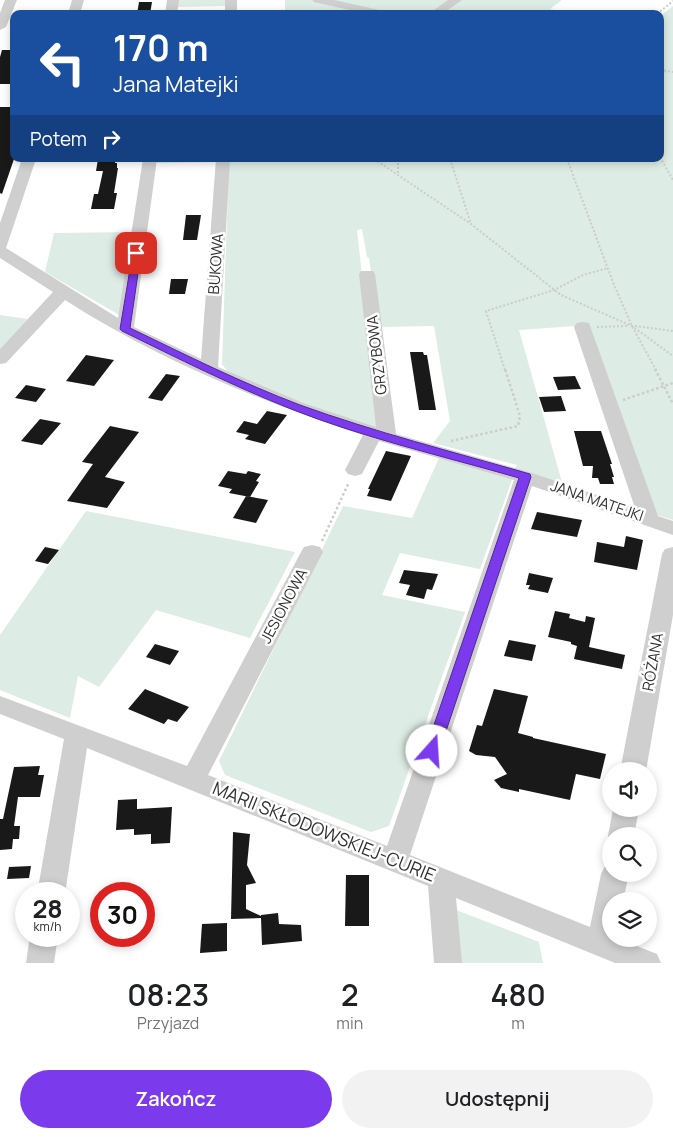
<!DOCTYPE html>
<html lang="pl">
<meta charset="utf-8">
<style>
body{margin:0;font-family:Manrope,sans-serif;background:#f2f2f2;color:#202124;height:100vh;display:flex;flex-direction:column;font-size:19px;white-space:nowrap}
*{box-sizing:border-box;margin:0}
p{font-size:16px;color:#757577}
.icon{flex:none;width:28px;height:28px;fill:none;stroke:currentColor;stroke-width:2;stroke-linecap:round;stroke-linejoin:round}
.map{position:relative;height:963px;overflow:hidden}
.panel{display:flex;flex-direction:column;background:#fff;flex:1}
.panel>*{flex:none}
.top-card{position:absolute;left:10px;top:10px;width:654px;height:152px;border-radius:10px;box-shadow:0 2px 8px #0003;background:#1a4fa0;color:#fff;overflow:hidden}
.tools{position:absolute;left:602px;top:762px;display:grid;gap:10px}
.tools a{display:grid;place-items:center;width:55px;height:55px;border-radius:50%;background:#fff;box-shadow:0 2px 8px #0003;font-size:25px}
.speed{position:absolute;left:15px;top:882px;display:flex;gap:10px;font-size:25px;font-weight:700;text-align:center}
.speed>*{display:grid;place-content:center;width:65px;height:65px;border-radius:50%;background:#fff;box-shadow:0 2px 8px #0003;line-height:1}
.speed small{font-size:12px;font-weight:400}
.speed .limit{border:8px solid #d22;background:#fff;color:#111}
.pin{position:absolute;display:grid;place-items:center;width:42px;height:42px;color:#fff;margin:-21px;border-radius:10px;box-shadow:0 2px 8px #0006}
.me{position:absolute;width:55px;margin:-28px;rotate:19deg;stroke-linejoin:round;filter:drop-shadow(0 0 4px #0008)}
.turn{display:flex;align-items:center;gap:18px;height:105px;padding:0 20px;font-size:22px}
.turn .icon{width:65px;height:65px;stroke-width:2.5}
.turn b{display:block;font-size:35px;line-height:42px}
.then{display:flex;align-items:center;height:48px;padding:0 20px;background:#0003;gap:10px;font-size:19px}
.eta{display:flex;justify-content:space-evenly;align-items:center;height:85px;text-align:center}
.eta b{font-size:30px;font-weight:600;line-height:35px}
.cta{display:flex;gap:10px;margin-top:auto;padding:10px 20px}
.cta a{flex:1;height:58px;border-radius:30px;background:#7c3aed;color:#fff;font-size:20px;font-weight:600;line-height:58px;text-align:center}
.cta a+a{background:#f2f2f2;color:#202124}
.map>svg:first-child{display:block}
.green{fill:#ddece4}
.building{fill:#191919}
.lines{fill:none;stroke-linecap:round;stroke-linejoin:round}
.path-far1{stroke:#ccc;stroke-width:2;stroke-dasharray:2 2;stroke-linecap:butt}
.path{stroke:#ccc;stroke-width:2.5;stroke-dasharray:2.5 2.5;stroke-linecap:butt}
.minor{fill:#cfcfcf;fill-rule:evenodd}
.route{fill:#7c3aed;stroke:#51269a}
.labels{text-anchor:middle;stroke-width:5;stroke-linejoin:round;paint-order:stroke}
.street-label{font-size:15px;fill:#323232;stroke:#fff}
.near-street-label{font-size:18px;fill:#323232;stroke:#fff}
</style>
<div class="map">
<svg width="673" height="963" viewBox="0 0 673 963">
<rect width="100%" height="100%" fill="#fff"/>
<!-- green -->
<g class="green">
<polygon points="177,0 227,0 227,6 176,7"/>
<polygon points="285,0 311,0 376,14 285,14"/>
<polygon points="322,0 449,0 427,14 389,14"/>
<polygon points="461,0 562,0 550,9 573,14 440,14"/>
<polygon points="673,6 673,520 657,515 589,325 519,330 563,486 515,468 517,465 433,443 450,421 434,326 379,327 369,258 367,257 362,229 357,230 379,429 291,400 228,372 222,364 229,159 660,159 660,16"/>
<polygon points="156,159 219,159 219,162 156,163"/>
<polygon points="133,232 121,316 45,272 54,233"/>
<polygon points="0,315 28,319 0,349"/>
<polygon points="440,456 513,477 480,569 400,553 382,595 465,612 389,826 371,832 225,775 219,761 343,506 412,518"/>
<polygon points="86,511 295,552 250,638 156,610 99,687 78,676 70,718 0,690 0,635"/>
<polygon points="456,910 539,942 543,963 457,963"/>
</g>
<!-- building -->
<g class="building">
<polygon points="139,2 152,2 150,14 137,14"/>
<polygon points="2,50 14,50 14,73 10,84 0,84 0,57"/>
<polygon points="0,107 14,107 14,159 2,194 0,193"/>
<polygon points="98,159 116,159 115,163 117,163 117,168 118,168 114,193 117,193 114,209 91,209 94,194 98,194 103,171 96,171"/>
<polygon points="186,215 201,215 197,240 183,240"/>
<polygon points="171,279 188,279 185,294 169,294"/>
<polygon points="410,352 423,352 424,355 427,355 436,410 419,410"/>
<polygon points="86,355 114,360 94,386 66,381"/>
<polygon points="166,374 180,376 162,401 148,398"/>
<polygon points="575,376 581,389 558,390 553,377"/>
<polygon points="26,385 46,389 36,402 15,398"/>
<polygon points="561,396 566,411 544,412 539,397"/>
<polygon points="267,411 287,415 265,444 245,439 249,435 236,432 244,421 257,424"/>
<polygon points="40,419 61,423 42,445 21,441"/>
<polygon points="110,426 139,432 105,477 125,482 107,508 67,501 93,464 82,462"/>
<polygon points="574,431 601,431 612,464 610,464 614,477 612,477 614,484 600,484 598,478 592,478 593,466 583,466"/>
<polygon points="386,451 411,456 391,501 367,496 370,489 368,489"/>
<polygon points="228,471 246,474 248,471 261,474 256,481 259,482 250,497 229,493 232,489 218,486"/>
<polygon points="246,496 268,500 256,523 233,518"/>
<polygon points="537,512 582,520 577,537 531,529"/>
<polygon points="626,536 643,540 637,570 594,562 597,542 624,547"/>
<polygon points="45,547 59,550 48,564 35,561"/>
<polygon points="404,570 438,574 432,590 427,589 424,599 406,595 410,585 399,583"/>
<polygon points="529,573 553,578 548,593 528,589 530,585 526,585"/>
<polygon points="555,611 570,614 569,618 585,622 586,616 595,618 589,647 625,655 622,669 574,659 577,646 571,644 571,642 548,637"/>
<polygon points="509,640 536,645 532,661 504,656"/>
<polygon points="155,644 179,651 170,665 146,657"/>
<polygon points="145,689 189,707 177,722 168,719 164,724 128,709"/>
<polygon points="494,689 528,696 518,733 533,737 533,738 606,754 600,779 576,774 570,800 519,789 519,792 501,788 494,780 507,774 495,757 476,755 469,751 477,725 482,726"/>
<polygon points="40,766 38,775 44,775 40,797 18,797 14,826 20,826 19,839 13,839 12,849 0,850 0,819 3,819 14,767"/>
<polygon points="137,799 137,809 172,807 170,843 151,844 151,834 134,835 134,829 116,830 118,800"/>
<polygon points="233,832 250,834 247,865 256,883 246,885 246,909 261,916 261,915 278,913 279,924 301,925 302,941 262,945 261,918 231,919"/>
<polygon points="31,866 29,878 7,879 9,867"/>
<polygon points="346,875 369,875 369,926 345,926"/>
<polygon points="227,923 227,951 200,953 202,924"/>
</g>
<g class="lines">
<!-- path-far1 -->
<g class="path-far1">
<polyline points="657,14 673,1"/>
<polyline points="660,70 673,72"/>
<polyline points="660,157 673,180"/>
<polyline points="374,159 471,224 561,295 632,326 673,356"/>
<polyline points="398,159 398,175"/>
<polyline points="450,159 471,224"/>
<polyline points="567,159 614,285 632,326 656,370"/>
<polyline points="635,326 673,331"/>
<polyline points="597,327 629,326"/>
<polyline points="505,370 486,311 554,290 583,275 608,268"/>
</g>
<!-- path -->
<g class="path">
<polyline points="655,369 673,404"/>
<polyline points="623,400 673,383"/>
<polyline points="451,441 518,426 520,416 505,369"/>
<polyline points="322,541 349,482"/>
</g>
<!-- minor -->
<g class="minor">
<polygon points="5,0 17,0 6,27 0,30 0,13"/>
<polygon points="72,0 84,0 80,14 68,14"/>
<polygon points="167,0 179,0 177,14 165,14"/>
<rect x="225" y="0" width="12" height="14"/>
<polygon points="312,0 334,0 384,11 390,14 367,14 314,2"/>
<polygon points="448,0 462,0 442,14 428,14"/>
<path d="M22,159H36L6,248L118,318L143,159H157L134,327L201,359L216,159H230L218,367L303,403L376,427L359,274L361,271H373L375,274L396,434L532,473L635,508L574,327L577,323L583,322L589,323L658,516L673,521V535L532,486L410,855L590,927L601,874L605,866L611,864V874H629L623,901H611V939H619L657,954L661,963H615L456,898L462,963H434L428,886L87,748L65,894H37L64,739L0,714V696L187,766L301,552L304,547L312,545L320,547L323,552L208,775L387,846L514,480L379,441L362,474L355,476L348,474L345,470L363,435C259,401 157,359 65,300L6,363L0,364V349L53,292L0,258V223Z"/>
<polygon points="673,547 673,615 646,771 620,771 662,554 665,549"/>
<polygon points="613,809 639,809 634,836 611,836 611,843 608,836"/>
<polygon points="30,936 58,936 54,963 26,963"/>
</g>
</g>
<!-- route -->
<path class="route" d="M133,251H139L141,253L130,328C186,355 242,383 300,405C375,432 453,452 530,474L531,477L438,755L432,756L427,755L425,751L519,478C443,456 364,438 291,409C233,386 177,358 122,331L120,329Z"/>
<g class="labels">
<!-- street labels -->
<g class="street-label">
<text transform="translate(216 264) rotate(-86)" y="5">BUKOWA</text>
<text transform="translate(377 355) rotate(-97)" y="5">GRZYBOWA</text>
<text transform="translate(597 501) rotate(19)" y="5">JANA MATEJKI</text>
<text transform="translate(284 606) rotate(-62)" y="5">JESIONOWA</text>
<text transform="translate(653 662) rotate(-80)" y="5">RÓŻANA</text>
</g>
<!-- near-street labels -->
<g class="near-street-label">
<text transform="translate(324 832) rotate(22)" y="6">MARII SKŁODOWSKIEJ-CURIE</text>
</g>
</g>
</svg>
<div class="tools">
<a><svg class="icon" aria-label="sound" viewBox="0 0 24 24"><path d="M4 9h4l5-4v14l-5-4H4zM17 9q2 3 0 6"/></svg></a>
<a><svg class="icon" aria-label="search" viewBox="0 0 24 24"><circle cx="10" cy="10" r="6"/><path d="M15 15l6 6"/></svg></a>
<a><svg class="icon" aria-label="layers" viewBox="0 0 24 24"><path d="M12 4l9 5-9 5-9-5zM3 14l9 5 9-5"/></svg></a>
</div>
<div class="speed"><div>28<small>km/h</small></div><div class="limit">30</div></div>
<div class="pin" style="left:136px;top:253px;background:#d93025"><svg class="icon" aria-label="arrive" viewBox="0 0 24 24"><path d="M6 21V4h12l-3 4 3 4H6"/></svg></div>
<svg class="me" style="left:432px;top:751px" viewBox="-20 -20 40 40"><circle r="19" fill="#fff"/><path d="M0-13L10 11 0 6-10 11z" fill="#7c3aed"/></svg>
<div class="top-card">
<div class="turn"><svg class="icon" aria-label="left" viewBox="0 0 24 24"><path d="M17 20v-9H6M10 6l-5 5 5 5"/></svg><div><b>170 m</b>Jana Matejki</div></div>
<div class="then">Potem<svg class="icon" aria-label="right" viewBox="0 0 24 24"><path d="M7 20v-9h11M14 6l5 5-5 5"/></svg></div>
</div>
</div>
<section class="panel">
<div class="eta">
<div><b>08:23</b><p>Przyjazd</p></div>
<div><b>2</b><p>min</p></div>
<div><b>480</b><p>m</p></div>
</div>
<div class="cta"><a>Zakończ</a><a>Udostępnij</a></div>
</section>
